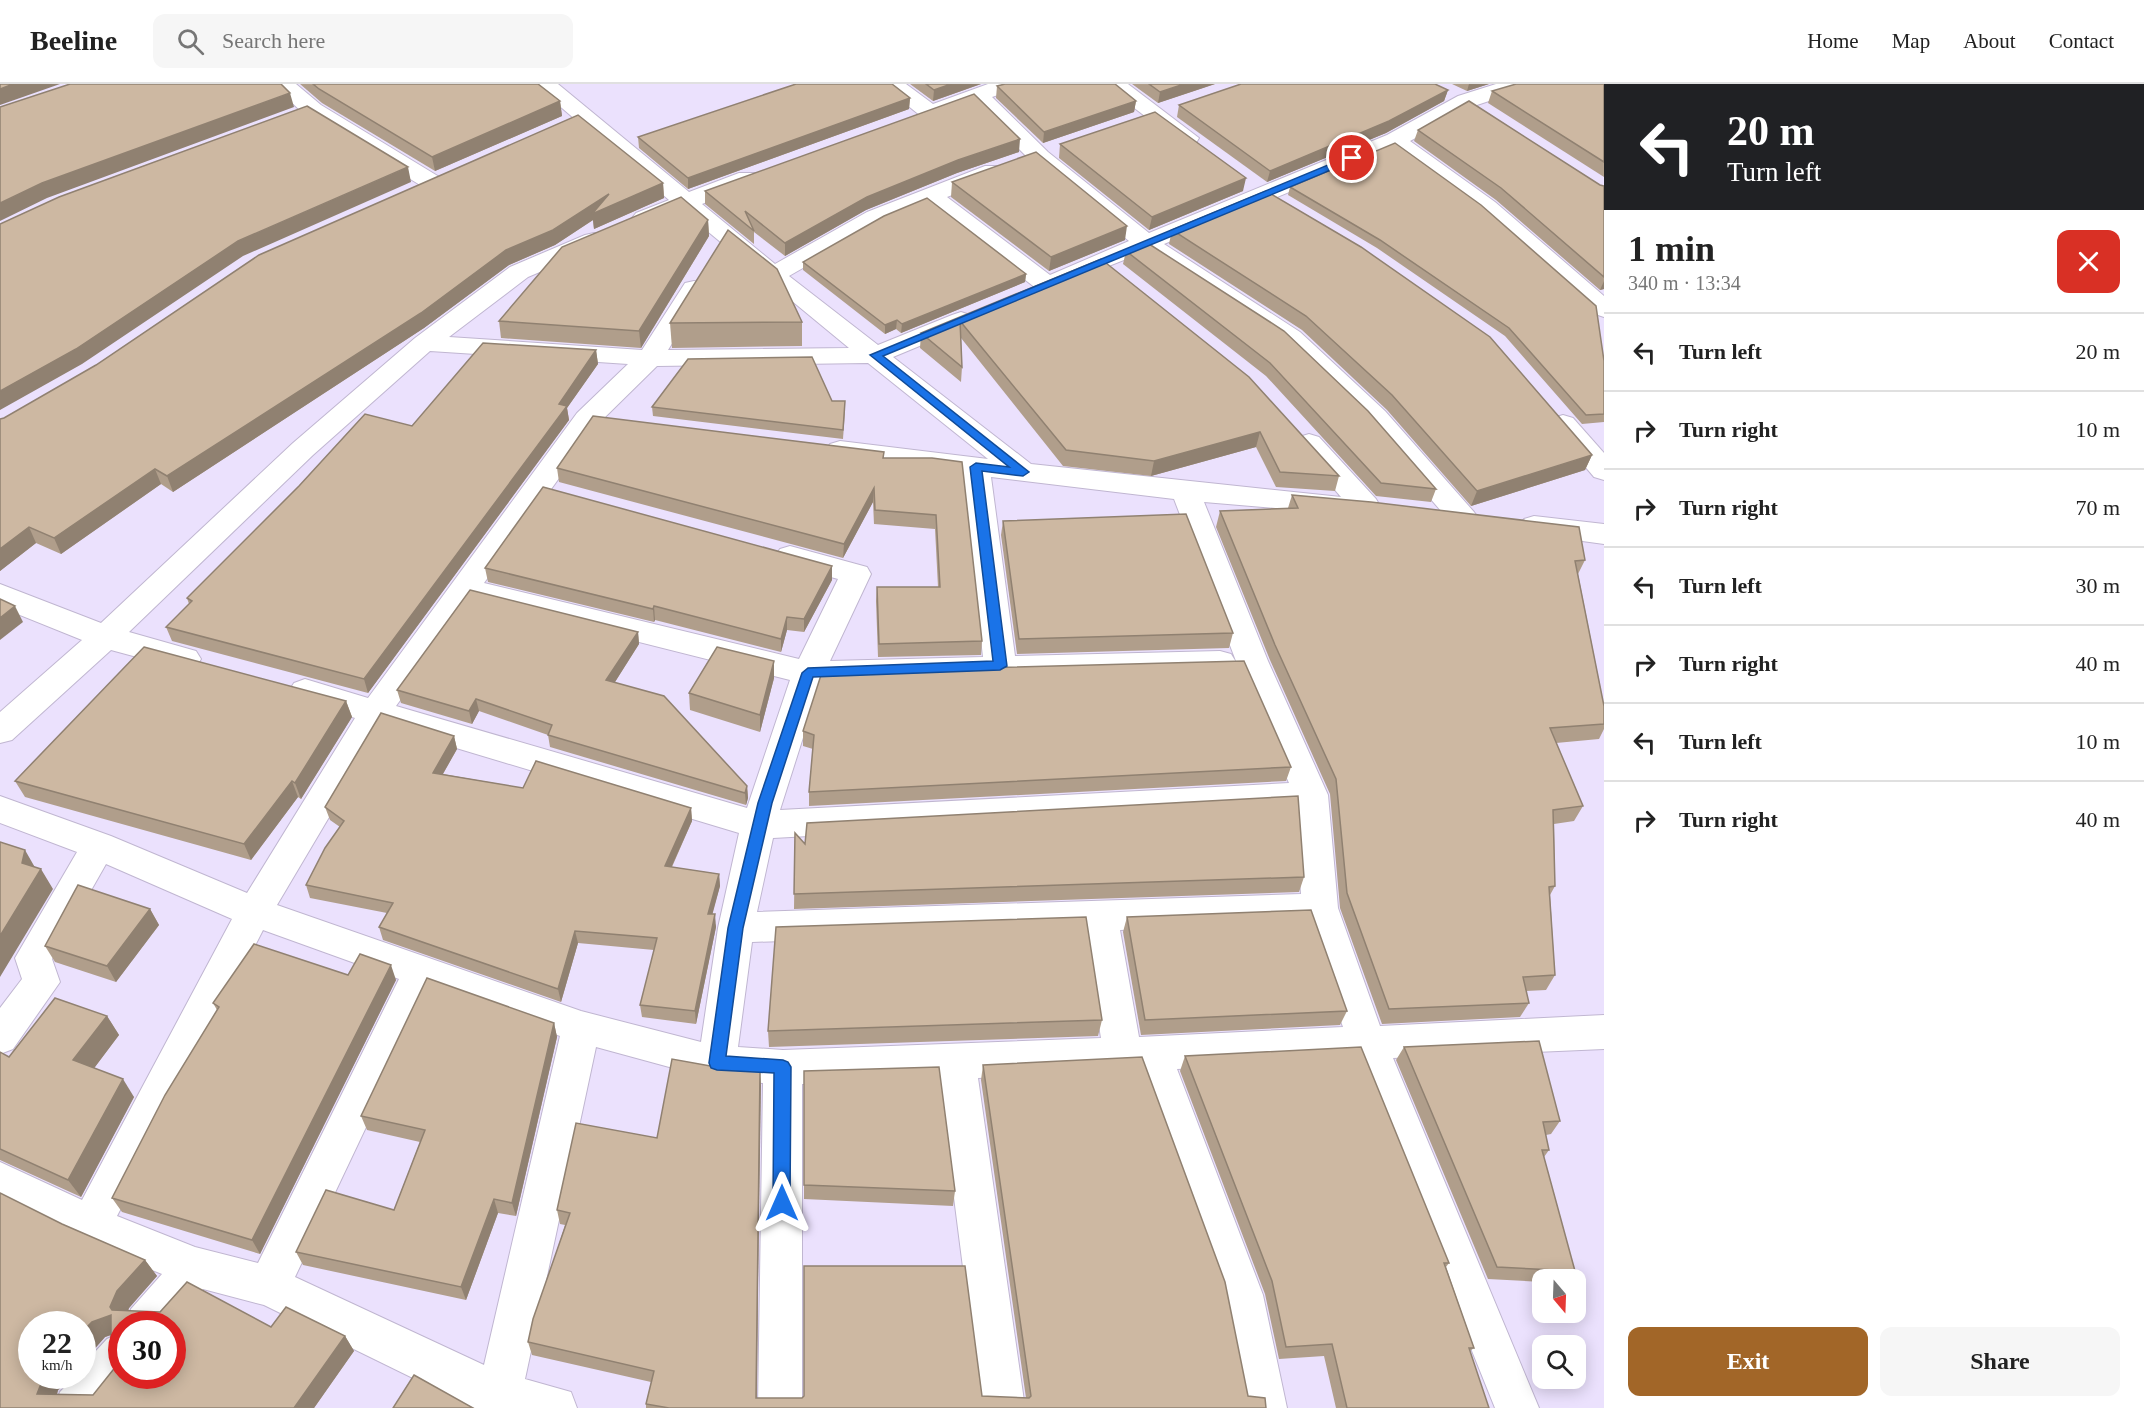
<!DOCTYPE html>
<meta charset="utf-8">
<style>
body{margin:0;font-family:"Times New Roman",serif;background:#f6f6f6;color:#222;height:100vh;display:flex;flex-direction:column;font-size:22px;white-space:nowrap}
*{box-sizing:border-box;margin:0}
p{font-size:20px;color:#767676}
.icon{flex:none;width:33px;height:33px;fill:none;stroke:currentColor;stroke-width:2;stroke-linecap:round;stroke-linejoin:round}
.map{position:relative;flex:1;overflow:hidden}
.side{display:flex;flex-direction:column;background:#fff;width:540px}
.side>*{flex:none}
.top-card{background:#202124;color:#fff;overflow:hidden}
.needle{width:39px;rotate:161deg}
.buttons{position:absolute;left:1532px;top:1185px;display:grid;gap:12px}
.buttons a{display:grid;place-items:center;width:54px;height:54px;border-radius:12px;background:#fff;box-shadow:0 3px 15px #0003;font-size:30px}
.speed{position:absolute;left:18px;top:1227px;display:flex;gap:12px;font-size:30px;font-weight:700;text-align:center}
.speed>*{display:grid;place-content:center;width:78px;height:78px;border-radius:50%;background:#fff;box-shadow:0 3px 15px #0003;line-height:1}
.speed small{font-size:15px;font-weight:400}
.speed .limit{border:9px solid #d22;background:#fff;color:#111}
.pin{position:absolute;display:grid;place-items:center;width:51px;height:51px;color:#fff;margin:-26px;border:3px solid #fff;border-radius:50%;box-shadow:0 2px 6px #0007}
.me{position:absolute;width:66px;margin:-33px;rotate:0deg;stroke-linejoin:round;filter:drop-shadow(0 0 4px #0008)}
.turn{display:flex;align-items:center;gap:21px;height:126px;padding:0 24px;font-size:27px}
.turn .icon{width:78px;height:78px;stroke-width:2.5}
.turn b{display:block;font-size:42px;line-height:51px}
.round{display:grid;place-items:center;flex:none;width:63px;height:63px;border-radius:12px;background:#f6f6f6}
.headline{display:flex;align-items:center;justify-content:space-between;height:102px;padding:0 24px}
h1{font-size:36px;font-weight:700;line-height:45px}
.button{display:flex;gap:12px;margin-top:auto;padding:12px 24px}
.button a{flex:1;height:69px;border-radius:12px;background:#a26628;color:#fff;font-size:24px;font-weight:700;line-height:69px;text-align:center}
.button a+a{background:#f6f6f6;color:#222}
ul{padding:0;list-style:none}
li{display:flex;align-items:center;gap:18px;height:78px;padding:0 24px;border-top:2px solid #e0e0e0}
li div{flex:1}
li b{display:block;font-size:22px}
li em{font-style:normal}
header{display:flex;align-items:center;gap:36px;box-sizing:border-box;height:84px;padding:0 30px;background:#fff;border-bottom:2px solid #e0e0e0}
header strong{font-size:28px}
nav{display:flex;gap:33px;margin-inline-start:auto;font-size:21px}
.search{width:420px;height:54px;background:#f6f6f6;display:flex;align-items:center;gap:15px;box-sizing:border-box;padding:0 21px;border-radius:12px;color:#767676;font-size:22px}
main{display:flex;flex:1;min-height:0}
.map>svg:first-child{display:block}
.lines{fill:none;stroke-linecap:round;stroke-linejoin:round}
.minor-casing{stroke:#c0b6d1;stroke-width:2}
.minor{fill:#fff;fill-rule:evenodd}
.wall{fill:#b09e8b;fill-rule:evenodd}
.shaded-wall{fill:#908171}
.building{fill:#cdb8a2;stroke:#908171;stroke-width:1.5;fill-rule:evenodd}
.route{fill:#1a73e8;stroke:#114b97;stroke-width:1.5}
</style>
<header>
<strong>Beeline</strong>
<div class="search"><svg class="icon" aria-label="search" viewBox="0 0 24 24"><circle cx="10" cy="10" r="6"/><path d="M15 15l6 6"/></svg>Search here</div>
<nav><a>Home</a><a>Map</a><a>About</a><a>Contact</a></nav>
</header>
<main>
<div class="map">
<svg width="1604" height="1324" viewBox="0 0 1604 1324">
<rect width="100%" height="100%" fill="#ebe1fd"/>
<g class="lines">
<defs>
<g id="minor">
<polygon points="272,0 296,0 321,21 441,94 445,99 441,104 425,104 305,31"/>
<path d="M534,0H558L689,108L739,89H755L759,94L755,99L702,120L775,180L867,128L985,82H1001L1004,87L1001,92L947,113L1050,191L1129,157L1032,78L974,20L930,35L922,33L881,0H906L933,20L988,0H1019L1016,5L992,13L1048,68L1149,149L1387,51L1458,12L1496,0H1528L1525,5L1474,22L1410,57L1495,118L1604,212V233L1595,230L1479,128L1393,65L1164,160L1300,248L1385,327L1474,428L1479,435L1474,442L1464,445L1454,442L1365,339L1282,258L1144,168L1046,207L1037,205L928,121L883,138L789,192L878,261L952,231L961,228L970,231L974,236L970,241L893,273L1031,380L1341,413L1295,359L1299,353L1309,350L1319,353L1376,415L1380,422L1376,429C1363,432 1357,430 1348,420L1344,427L1334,429L1204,418L1268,577L1328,711L1338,824L1380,942L1604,931V965L1393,974L1539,1324H1495L1355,976L1177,985L1263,1211L1287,1324H1243L1221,1211L1139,986L978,994L1025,1324H981L939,996L802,1000V1324H758L763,999L717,996L596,963L525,1295L571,1308L577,1324H474L264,1221L203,1205L172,1242L125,1240L131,1225L162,1190L76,1155L0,1117V1078L82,1116L232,835L106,780L52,875L60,898L13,965L0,970V924L22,895L15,874L77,768L0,739V712L111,752L247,809L355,634L294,615L289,607L294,599L305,595L368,614L577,329L628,280L430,267L313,371L129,548L196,567L201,575L196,583L185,586L111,566L12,656L0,659V628L82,556L0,523V500L101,539L293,359L415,254L510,183L585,151L594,149L603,151L606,156L603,161L528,193L449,253L642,266L685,199L694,197L703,199L706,204L668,266L849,264L683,127L652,139H636L632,134L636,129L669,116ZM868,279L988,375L840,357L830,360L826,366L830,372L840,375L963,390L983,573L830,577L871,490L867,483L790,462L780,465L775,472L780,479L838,495L799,575L484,499L597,341L657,282ZM991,393L1174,415L1236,577L1289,699L780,726L820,600L1220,589L1231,586L1236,578L1231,570L1220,567L1015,572ZM472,516L790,596L747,724L396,622ZM383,642L739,749L718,844L701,958L581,927L277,821ZM1295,725L1301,810L757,828L773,754ZM1307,839L1343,943L1139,953L1120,846ZM263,846L399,895L258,1179L195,1163L117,1132ZM1084,847L1101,954L783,966L738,963L752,858ZM431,906L560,952L484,1281L295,1193Z"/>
<polygon points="1103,0 1128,0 1199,54 1196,59 1180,59"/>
<polygon points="1563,331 1573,334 1604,369 1604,396 1594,393 1549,340 1553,334"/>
<polygon points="1534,432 1604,440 1604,460 1524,449 1519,442 1524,435"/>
<polygon points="122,1248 122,1292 132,1292 105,1324 54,1324 60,1308 75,1292 82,1292 82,1282 107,1255"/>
</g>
</defs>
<!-- minor casing -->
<use href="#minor" class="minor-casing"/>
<!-- minor -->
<use href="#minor" class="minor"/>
</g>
<!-- wall -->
<g class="wall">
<polygon points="300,0 538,0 560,17 562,32 435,87 322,19"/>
<polygon points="910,0 981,0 933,17"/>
<polygon points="1132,0 1215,0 1158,19"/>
<polygon points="1452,0 1489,0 1467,7"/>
<polygon points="1604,0 1604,93 1488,19 1492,7"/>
<polygon points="997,2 1136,17 1134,28 1043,59 996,14"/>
<polygon points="1448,6 1444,17 1386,49 1267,98 1177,33 1179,21"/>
<polygon points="910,14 909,25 688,105 639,64 638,53"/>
<polygon points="1418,46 1604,102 1604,205 1600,206 1496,116 1414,57"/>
<polygon points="1060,60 1243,107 1149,146 1059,74"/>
<polygon points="1019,68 957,89 866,126 785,172 754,148 754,160 705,120 705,107"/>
<polygon points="952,98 1125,156 1049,187 951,113"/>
<polygon points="663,99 664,114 594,145 593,136 555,161 509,181 424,244 173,408 161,400 61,470 36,459 0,487 0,335"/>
<polygon points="1290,103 1604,277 1604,338 1582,340 1505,252 1377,164 1288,111"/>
<polygon points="708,136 709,152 641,264 501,254 499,237"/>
<polygon points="1172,146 1592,371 1585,386 1471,422 1387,326 1302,246 1169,160"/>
<polygon points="1126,167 1436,405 1431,418 1376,412 1266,292 1123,180"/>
<polygon points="1101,175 1339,392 1335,407 1276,403 1256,363 1151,392 1063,382 961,254 962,283 961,298 920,264 921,249"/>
<polygon points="803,178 1026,190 1025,198 901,249 896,245 885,250 803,186"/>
<polygon points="802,238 802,262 672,264 670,239"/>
<polygon points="596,266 598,280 567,324 569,336 368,609 172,557 166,543 189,520 187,514 412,342"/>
<polygon points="832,317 845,326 843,355 653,332 652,323"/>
<polygon points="884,368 884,374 932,374 982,557 981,571 878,573 876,517 877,503 938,503 935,445 874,440 873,418 843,474 559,398 557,384"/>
<polygon points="1292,411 1585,476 1578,490 1604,622 1604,645 1599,655 1556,659 1583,722 1574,737 1554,740 1555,802 1550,811 1555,891 1546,906 1526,907 1529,919 1520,933 1382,940 1340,824 1330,710 1270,576 1216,443 1220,427 1288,424"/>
<polygon points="1003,437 1233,549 1229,564 1017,570 1001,451"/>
<polygon points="485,484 832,496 804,548 787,546 781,568 655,536 654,538 488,498"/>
<polygon points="638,548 639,560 615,598 747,702 748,714 746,721 550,663 548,651 479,627 472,640 401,619 397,606"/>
<polygon points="774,577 774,594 760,648 690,626 689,609"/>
<polygon points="346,617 352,633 301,715 298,713 251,776 25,713 15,697"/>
<polygon points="803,647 1291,683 1286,697 809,722 809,708 813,665 803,662"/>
<polygon points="454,652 457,665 443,690 523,704 691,724 692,737 672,783 719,790 720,802 712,830 716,843 696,940 642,933 640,921 654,866 578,859 561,918 383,856 379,843 387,829 310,814 306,801 340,743 330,736 325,723"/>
<polygon points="795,749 805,760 1304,793 1299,808 794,825"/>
<polygon points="150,825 159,841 116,898 55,878 45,862"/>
<polygon points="1127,833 1347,927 1340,941 1141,951 1123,848"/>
<polygon points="348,891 396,896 260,1170 122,1128 112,1114 217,926 213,919"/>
<polygon points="107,932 119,951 94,984 134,1013 81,1113 0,1076 0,968 9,973"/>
<polygon points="1102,936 1098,952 769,963 768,947"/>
<polygon points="554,939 557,953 516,1132 498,1129 466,1216 303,1181 296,1168 394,1126 420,1058 367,1046 361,1032"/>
<polygon points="1404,963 1560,1037 1551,1050 1546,1051 1549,1066 1544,1073 1575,1187 1568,1196 1542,1196 1542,1198 1488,1195 1396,976"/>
<polygon points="1185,972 1449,1179 1446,1183 1474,1264 1470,1267 1489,1324 1336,1324 1324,1272 1279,1275 1265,1210 1180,987"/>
<polygon points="983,981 1248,1312 1266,1324 646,1324 646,1320 651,1298 532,1271 528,1258 565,1141 560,1140 557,1126 657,1054 716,983 760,986 757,1314 802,1314 982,1312 1026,1314 981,996"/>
<polygon points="804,987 955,1107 953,1122 804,1115"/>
<path d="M0,1109L62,1140L145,1176L157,1192L129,1224L128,1227L160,1228L187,1198L271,1243L286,1223L345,1252L354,1267L314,1324H0ZM32,1240H82V1279L105,1253L111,1251V1274L117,1281L93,1311L57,1310L58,1306L72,1292H32ZM122,1240H172V1292H122Z"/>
</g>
<!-- shaded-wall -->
<g class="shaded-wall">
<polygon points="13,0 60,0 0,21 0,5"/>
<polygon points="951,0 981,0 933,17 934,6"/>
<polygon points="1184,0 1215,0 1158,19 1160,8"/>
<polygon points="1469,0 1489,0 1467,7"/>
<polygon points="1448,6 1444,17 1386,49 1267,98 1270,87"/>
<polygon points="290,9 294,23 47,114 0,137 0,119 42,99"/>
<polygon points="910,14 909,25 688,105 688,94"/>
<polygon points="560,17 562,32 435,87 432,73"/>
<polygon points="1136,17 1134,28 1043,59 1044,48"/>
<polygon points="1020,55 1019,68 957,89 866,126 785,172 785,159 867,113 958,76"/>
<polygon points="408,83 411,98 243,172 82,280 0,326 0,307 238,157"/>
<polygon points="1246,94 1243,107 1149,146 1152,133"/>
<polygon points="663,99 664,114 594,145 593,136 555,161 509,181 424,244 173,408 167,392 506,166 609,110"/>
<polygon points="708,136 709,152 641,264 639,247"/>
<polygon points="1127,142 1125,156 1049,187 1051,173"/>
<polygon points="1026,190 1025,198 901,249 902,240"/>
<polygon points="1604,197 1604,205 1600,206"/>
<polygon points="897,236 896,245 885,250 885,241"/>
<polygon points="596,266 598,280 567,324 569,336 368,609 364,595"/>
<polygon points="1260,348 1256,363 1151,392 1154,377"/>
<polygon points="1592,371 1585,386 1471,422 1477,407"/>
<polygon points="155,385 161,400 61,470 54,454"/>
<polygon points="874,404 873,418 843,474 844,460"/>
<polygon points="29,443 36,459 0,487 0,465"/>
<polygon points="832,482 832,496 804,548 804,535"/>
<polygon points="15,522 23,538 0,556 0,534"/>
<polygon points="654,522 655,536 654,538 653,525"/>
<polygon points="787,533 787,546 781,568 781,555"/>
<polygon points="638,548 639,560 608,609 606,596"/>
<polygon points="774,577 774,594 760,648 760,631"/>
<polygon points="476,615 479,627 472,640 469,627"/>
<polygon points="346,617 352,633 301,715 295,699"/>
<polygon points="454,652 457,665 436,702 433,689"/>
<polygon points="292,697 298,713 251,776 244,760"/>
<polygon points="747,702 748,714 746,721 745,709"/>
<polygon points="691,724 692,737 666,795 665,782"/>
<polygon points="25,766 37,787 41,785 53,805 0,893 0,852"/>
<polygon points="719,790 720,802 709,843 708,830"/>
<polygon points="150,825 159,841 116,898 107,882"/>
<polygon points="715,830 716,843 696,940 695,927"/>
<polygon points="575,847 578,859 561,918 558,905"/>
<polygon points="391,881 396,896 260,1170 252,1156"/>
<polygon points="107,932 119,951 86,995 73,976"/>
<polygon points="554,939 557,953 516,1132 512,1119"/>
<polygon points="760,986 761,1001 756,1324 756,1314"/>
<polygon points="123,995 134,1013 81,1113 68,1096"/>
<polygon points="494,1115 498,1129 466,1216 461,1203"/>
<polygon points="145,1176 157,1192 129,1224 123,1239 110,1223 117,1207"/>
<polygon points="111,1231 122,1247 105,1253 82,1279 82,1248 92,1238"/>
<polygon points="345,1252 354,1267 314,1324 294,1324"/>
<polygon points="44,1292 72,1292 58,1306 53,1324 37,1310"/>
</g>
<!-- building -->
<g class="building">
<polygon points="0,0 13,0 0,5"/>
<polygon points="70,0 281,0 290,9 42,99 0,119 0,23"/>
<polygon points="313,0 538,0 560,17 432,73 319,5"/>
<polygon points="796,0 892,0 910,14 688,94 638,53"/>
<polygon points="926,0 951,0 934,6"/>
<polygon points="1005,0 1115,0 1136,17 1044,48 997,2"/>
<polygon points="1149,0 1184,0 1160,8"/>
<polygon points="1241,0 1435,0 1448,6 1389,37 1270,87 1179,21"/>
<polygon points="1516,0 1604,0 1604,78 1492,7"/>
<polygon points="974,10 1020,55 958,76 867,113 785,159 745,127 754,147 705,107"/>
<polygon points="1469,17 1600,101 1604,102 1604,193 1501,104 1418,46"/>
<polygon points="307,22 408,83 238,157 76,265 0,307 0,140 59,113"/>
<polygon points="1155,28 1246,94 1152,133 1060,60"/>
<polygon points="578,31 663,99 592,130 609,110 553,146 506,166 421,229 167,392 155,385 54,454 29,443 0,465 0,335 4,334 96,281 259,171"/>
<polygon points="1395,59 1481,121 1596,222 1604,277 1604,330 1586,331 1509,244 1380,156 1290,103"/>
<polygon points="1036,68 1127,142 1051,173 952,98"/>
<polygon points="1266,107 1361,163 1490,253 1592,371 1477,407 1392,311 1306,232 1172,146"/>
<polygon points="681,113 708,136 639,247 499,237 562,163"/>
<polygon points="927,114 1026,190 902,240 897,236 885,241 803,178 884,132"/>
<polygon points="728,146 777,185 802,238 670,239"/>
<polygon points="1146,158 1284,247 1368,327 1436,405 1381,399 1270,279 1126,167"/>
<polygon points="1101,175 1249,293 1339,392 1280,388 1260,348 1154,377 1066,366 960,237 962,283 921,249"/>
<polygon points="483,259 596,266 559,320 567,322 364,595 166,543 192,517 187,514 299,402 365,330 412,342"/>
<polygon points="812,273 832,317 845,317 843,346 652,323 688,275"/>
<polygon points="593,332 884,368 883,374 932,374 962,378 982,557 879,560 877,503 940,503 936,431 875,426 874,404 844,460 557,384"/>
<polygon points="543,403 832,482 804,535 787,533 781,555 654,522 653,525 485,484"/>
<polygon points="1292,411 1371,418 1579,443 1585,476 1575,477 1604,622 1604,640 1550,644 1583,722 1553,726 1555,802 1549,803 1555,891 1523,893 1529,919 1389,925 1347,809 1336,695 1275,561 1220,427 1298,424"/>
<polygon points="1186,430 1233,549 1019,555 1003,437"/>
<polygon points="470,506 638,548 606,596 664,612 747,702 745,709 548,651 552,641 476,615 469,627 397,606"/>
<polygon points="0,515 15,522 0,534"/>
<polygon points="144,563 346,617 295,699 292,697 244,760 15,697"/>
<polygon points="717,563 774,577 760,631 689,609"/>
<polygon points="1244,577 1291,683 809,708 814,651 803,647 822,588"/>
<polygon points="381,629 454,652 433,689 523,704 536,677 691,724 665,782 719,790 708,830 715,830 695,927 640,921 657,854 575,847 558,905 379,843 393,819 306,801 325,764 344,737 325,723"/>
<polygon points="1298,712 1304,793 794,810 795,749 805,760 807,739"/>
<polygon points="0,758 25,766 22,779 41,785 0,852"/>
<polygon points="78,801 150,825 107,882 45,862"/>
<polygon points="1311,826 1347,927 1145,936 1127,833"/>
<polygon points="1086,833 1102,936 768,947 776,843"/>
<polygon points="254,860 348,891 360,870 391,881 252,1156 112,1114 165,1011 219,923 213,919"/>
<polygon points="427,894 554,939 512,1119 494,1115 461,1203 296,1168 326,1106 394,1126 425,1046 361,1032"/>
<polygon points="55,914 107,932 73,976 123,995 68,1096 0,1065 0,968 9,973"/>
<polygon points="1539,957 1560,1037 1543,1038 1549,1066 1542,1066 1575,1187 1497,1183 1404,963"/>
<polygon points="1361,963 1449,1179 1444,1179 1474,1264 1469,1264 1489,1324 1347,1324 1332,1260 1286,1263 1272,1197 1185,972"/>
<polygon points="1142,973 1225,1198 1248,1312 1265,1314 1266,1324 669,1324 646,1320 654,1287 528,1258 533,1235 570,1129 557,1126 576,1039 657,1054 672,975 716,983 760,986 756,1314 802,1314 804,1312 804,1182 965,1182 982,1312 1029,1314 1031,1312 983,981"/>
<polygon points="939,983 955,1107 804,1101 804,987"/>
<path d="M0,1109L62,1140L145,1176L117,1207L110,1223L112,1226L160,1228L187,1198L271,1243L286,1223L345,1252L294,1324H0ZM111,1231V1274L121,1276L93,1311L37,1310L44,1292H32V1240H82V1248L92,1238ZM122,1240H172V1292H122Z"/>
<polygon points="414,1291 473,1324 393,1324"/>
</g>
<!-- route -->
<polygon class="route" points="1352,71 1356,74 1355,76 883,272 1029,388 1023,392 982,387 1007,582 1000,586 813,593 772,719 743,844 726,972 783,976 788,978 791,983 790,1119 788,1125 782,1127 776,1125 773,1119 774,989 717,986 711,984 709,979 728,844 758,719 802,589 808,584 993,577 970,383 976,379 1009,383 870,271"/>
</svg>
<div class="buttons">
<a><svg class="needle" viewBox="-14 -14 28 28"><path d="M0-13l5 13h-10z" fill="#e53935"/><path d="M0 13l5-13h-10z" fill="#767676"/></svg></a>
<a><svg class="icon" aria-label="search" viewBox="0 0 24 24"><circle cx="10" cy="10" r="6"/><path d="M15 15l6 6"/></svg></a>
</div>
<div class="speed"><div>22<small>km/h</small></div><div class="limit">30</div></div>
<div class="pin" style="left:1352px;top:74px;background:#d93025"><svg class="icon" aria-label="arrive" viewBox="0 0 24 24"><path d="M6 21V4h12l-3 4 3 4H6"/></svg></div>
<svg class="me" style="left:782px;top:1119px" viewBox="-20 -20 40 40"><path d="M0-17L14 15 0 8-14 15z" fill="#1a73e8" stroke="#fff" stroke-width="4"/></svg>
</div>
<section class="side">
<div class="top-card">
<div class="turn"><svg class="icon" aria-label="left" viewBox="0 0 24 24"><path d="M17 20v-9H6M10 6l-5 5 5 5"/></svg><div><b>20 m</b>Turn left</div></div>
</div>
<div class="headline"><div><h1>1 min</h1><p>340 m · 13:34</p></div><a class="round" style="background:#d93025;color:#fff"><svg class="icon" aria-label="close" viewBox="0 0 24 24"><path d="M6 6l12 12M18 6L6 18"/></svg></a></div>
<ul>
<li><svg class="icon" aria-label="left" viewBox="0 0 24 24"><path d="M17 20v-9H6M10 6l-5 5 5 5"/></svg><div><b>Turn left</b></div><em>20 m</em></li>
<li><svg class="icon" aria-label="right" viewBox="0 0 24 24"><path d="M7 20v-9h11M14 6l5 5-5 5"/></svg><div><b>Turn right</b></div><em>10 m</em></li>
<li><svg class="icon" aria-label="right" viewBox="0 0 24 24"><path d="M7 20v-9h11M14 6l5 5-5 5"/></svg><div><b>Turn right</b></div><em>70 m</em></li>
<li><svg class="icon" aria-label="left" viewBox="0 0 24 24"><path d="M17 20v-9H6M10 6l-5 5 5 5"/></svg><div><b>Turn left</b></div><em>30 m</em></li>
<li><svg class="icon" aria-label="right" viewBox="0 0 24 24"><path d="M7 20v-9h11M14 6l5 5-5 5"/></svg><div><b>Turn right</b></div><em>40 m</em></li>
<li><svg class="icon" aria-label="left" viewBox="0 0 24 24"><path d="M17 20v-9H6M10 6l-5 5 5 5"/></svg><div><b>Turn left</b></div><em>10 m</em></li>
<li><svg class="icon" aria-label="right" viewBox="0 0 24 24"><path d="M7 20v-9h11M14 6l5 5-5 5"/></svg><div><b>Turn right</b></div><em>40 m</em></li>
</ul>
<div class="button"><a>Exit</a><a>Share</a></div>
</section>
</main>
